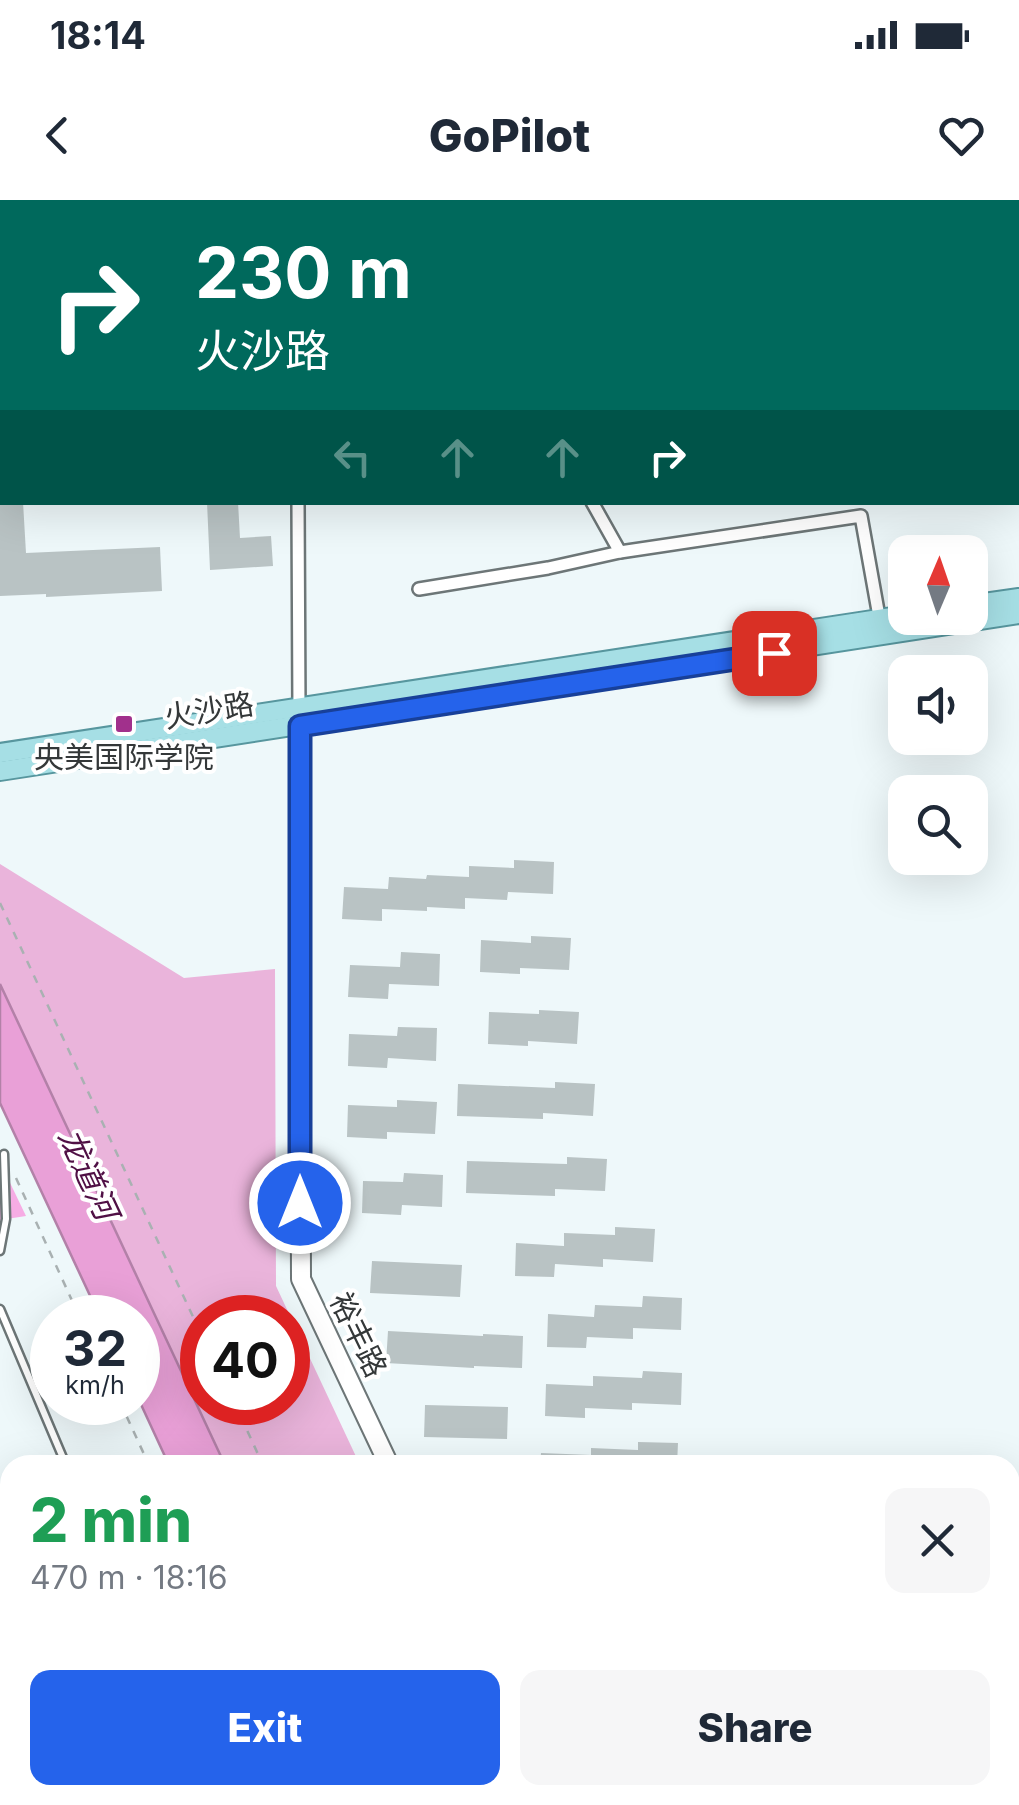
<!DOCTYPE html>
<meta charset="utf-8">
<style>
body{margin:0;font-family:Inter,"Noto Sans SC",sans-serif;background:#f6f6f7;color:#1f2937;height:100vh;display:flex;flex-direction:column;font-size:38px;white-space:nowrap}
*{box-sizing:border-box;margin:0}
p{font-size:32px;color:#747a83}
.icon{flex:none;width:55px;height:55px;fill:none;stroke:currentColor;stroke-width:2;stroke-linecap:round;stroke-linejoin:round}
.map{position:relative;flex:1;overflow:hidden}
.drawer{position:absolute;left:0px;top:1255px;width:1020px;height:350px;display:flex;flex-direction:column;background:#fff;border-radius:30px 30px 0 0;box-shadow:0 10px 40px #0002}
.drawer>*{flex:none}
.hud{position:absolute;left:0px;top:0px;width:1020px;height:305px;box-shadow:0 10px 40px #0002;background:#00695c;color:#fff;overflow:hidden}
.needle{width:65px;rotate:2deg}
.controls{position:absolute;left:888px;top:335px;display:grid;gap:20px}
.controls a{display:grid;place-items:center;width:100px;height:100px;border-radius:20px;background:#fff;box-shadow:0 10px 40px #0002;font-size:50px}
.speed{position:absolute;left:30px;top:1095px;display:flex;gap:20px;font-size:50px;font-weight:700;text-align:center}
.speed>*{display:grid;place-content:center;width:130px;height:130px;border-radius:50%;background:#fff;box-shadow:0 10px 40px #0002;line-height:1}
.speed small{font-size:25px;font-weight:400}
.speed .limit{border:15px solid #d22;background:#fff;color:#111}
.pin{position:absolute;display:grid;place-items:center;width:85px;height:85px;color:#fff;margin:-42px;border-radius:20px;box-shadow:0 5px 15px #0006}
.me{position:absolute;width:110px;margin:-55px;rotate:0deg;stroke-linejoin:round;filter:drop-shadow(0 0 8px #0008)}
.turn{display:flex;align-items:center;gap:35px;height:210px;padding:0 30px;font-size:45px}
.turn .icon{width:130px;height:130px;stroke-width:2.5}
.turn b{display:block;font-size:70px;line-height:85px}
.lanes{display:flex;align-items:center;height:95px;padding:0 30px;background:#0003;justify-content:center;gap:50px;direction:ltr}
.lanes .off{opacity:.35}
.round{display:grid;place-items:center;flex:none;width:105px;height:105px;border-radius:20px;background:#f6f6f7}
.head{display:flex;align-items:center;justify-content:space-between;height:170px;padding:0 30px}
h1{font-size:60px;font-weight:800;line-height:75px;color:#1e9e55}
.action{display:flex;gap:20px;margin-top:auto;padding:20px 30px}
.action a{flex:1;height:115px;border-radius:20px;background:#2563eb;color:#fff;font-size:40px;font-weight:800;line-height:115px;text-align:center}
.action a+a{background:#f6f6f7;color:#1f2937}
.status{display:flex;justify-content:space-between;align-items:center;height:70px;padding:0 50px;background:#fff;direction:ltr}
.status svg{height:28px;fill:currentColor}
header{display:flex;justify-content:space-between;align-items:center;height:130px;padding:0 30px;background:#fff;font-size:45px;font-weight:800}
.map>svg:first-child{display:block}
.green{fill:#eab4db;fill-rule:evenodd}
.forest{fill:#f6ace4}
.water{fill:#e9a0d7;stroke:#b381a8;stroke-width:2.5}
.building{fill:#b9c3c4}
.lines{fill:none;stroke-linecap:round;stroke-linejoin:round}
.lane-casing{stroke:#6d7677;stroke-width:11}
.street-casing{stroke:#6d7677;stroke-width:16}
.secondary-casing{stroke:#6d7677;stroke-width:22}
.primary-casing{stroke:#57969e;stroke-width:22}
.path{stroke:#a9b1b2;stroke-width:2.5;stroke-dasharray:8 8;stroke-linecap:butt}
.lane{stroke:#fff;stroke-width:6}
.street{stroke:#fff;stroke-width:11}
.secondary{stroke:#fff;stroke-width:18}
.primary{stroke:#a6dfe5;stroke-width:18}
.route-casing{stroke:#184099;stroke-width:25}
.route{stroke:#2563eb;stroke-width:18}
.poi-dot{fill:#a1308c;stroke:#fff;stroke-width:4}
.labels{text-anchor:middle;stroke-width:8;stroke-linejoin:round;paint-order:stroke}
.street-label{font-size:30px;fill:#343839;stroke:#fff}
.poi-label{font-size:30px;fill:#343839;stroke:#fff}
.water-label{font-size:32px;font-style:italic;fill:#501045;stroke:#fff}
</style>
<div class="status"><b>18:14</b><svg viewBox="0 0 49 12"><path d="M0 12V9h3v3zM5 12V6h3v6zM10 12V3h3v9zM15 12V0h3v12zM26 1h20v11H26zM47 4h2v5h-2z"/></svg></div>
<header><svg class="icon" aria-label="back" viewBox="0 0 24 24"><path d="M15 5l-7 7 7 7"/></svg>GoPilot<svg class="icon" aria-label="heart" viewBox="0 0 24 24"><path d="M12 20l-8-8c-3-5 5-10 8-4 3-6 11-1 8 4z"/></svg></header>
<div class="map">
<svg width="1019" height="1605" viewBox="0 0 1019 1605">
<rect width="100%" height="100%" fill="#eef8fa"/>
<!-- green -->
<g class="green">
<path d="M0,664L184,778L275,769L276,1086L360,1265H225L0,784ZM202,1118H288V1202H202Z"/>
<polygon points="379,1595 514,1595 519,1605 384,1605"/>
</g>
<!-- forest -->
<polygon class="forest" points="0,962 26,1016 0,1020"/>
<!-- water -->
<g class="water">
<polygon points="0,784 225,1265 169,1265 138,1198 138,1118 100,1117 0,903"/>
<polygon points="323,1595 379,1595 384,1605 327,1605"/>
</g>
<!-- building -->
<g class="building">
<polygon points="0,302 23,302 26,353 160,347 162,391 46,397 46,394 0,396"/>
<polygon points="207,302 238,302 240,338 271,336 273,366 210,370"/>
<polygon points="514,660 554,662 553,694 508,692 507,700 465,698 465,709 427,707 427,711 382,709 382,721 342,719 344,687 388,689 389,677 426,679 427,675 469,677 469,666 514,668"/>
<polygon points="531,736 571,738 569,770 520,768 520,774 480,772 481,740 531,743"/>
<polygon points="401,752 440,754 439,786 389,784 388,799 348,797 350,765 400,767"/>
<polygon points="539,810 579,812 577,844 528,841 528,846 488,844 489,812 539,814"/>
<polygon points="398,827 437,828 436,861 388,858 387,868 348,866 349,834 397,836"/>
<polygon points="555,882 595,884 593,916 543,913 543,919 457,916 458,884 555,888"/>
<polygon points="397,900 437,902 435,934 387,932 387,939 347,937 348,905 397,907"/>
<polygon points="567,957 607,959 605,991 555,989 555,996 466,993 467,961 567,964"/>
<polygon points="404,973 443,975 442,1007 402,1005 401,1015 362,1013 363,981 403,982"/>
<polygon points="615,1027 655,1029 653,1062 603,1059 603,1067 555,1064 554,1077 515,1076 516,1043 564,1046 564,1033 615,1035"/>
<polygon points="372,1061 462,1065 460,1097 370,1093"/>
<polygon points="643,1096 682,1098 681,1130 633,1128 633,1139 587,1137 586,1148 547,1147 548,1114 594,1117 595,1105 642,1107"/>
<polygon points="388,1131 483,1136 483,1134 523,1136 522,1168 474,1166 474,1168 386,1163"/>
<polygon points="643,1171 682,1173 681,1205 632,1203 632,1210 585,1208 585,1218 545,1216 546,1184 593,1186 593,1176 642,1178"/>
<polygon points="425,1205 508,1207 507,1239 424,1237"/>
<polygon points="638,1242 678,1243 677,1265 540,1265 541,1253 591,1255 591,1248 638,1250"/>
</g>
<g class="lines">
<defs>
<g id="lane">
<polyline points="0,1051 6,1019 4,954"/>
<polyline points="0,1109 66,1265"/>
</g>
<g id="street">
<polyline points="298,0 298,2"/>
<polyline points="570,2 571,0"/>
<polyline points="298,302 299,513"/>
<polyline points="592,302 620,352 861,316 880,422"/>
<polyline points="419,389 548,368 620,352"/>
<polyline points="693,1595 698,1605"/>
<polyline points="882,1605 883,1595"/>
</g>
<g id="secondary">
<polyline points="299,526 301,1079 389,1265"/>
<polyline points="1010,1360 1019,1359"/>
<polyline points="530,1595 535,1605"/>
<polyline points="559,1595 564,1605"/>
</g>
<g id="primary">
<polyline points="970,405 1019,398"/>
<polyline points="0,553 905,415"/>
<polyline points="0,571 1019,414"/>
</g>
</defs>
<!-- lane casing -->
<use href="#lane" class="lane-casing"/>
<!-- street casing -->
<use href="#street" class="street-casing"/>
<!-- secondary casing -->
<use href="#secondary" class="secondary-casing"/>
<!-- primary casing -->
<use href="#primary" class="primary-casing"/>
<!-- path -->
<g class="path">
<polyline points="0,703 202,1136"/>
<polyline points="16,978 80,1118"/>
<polyline points="120,1202 149,1265"/>
<polyline points="234,1202 263,1265"/>
<polyline points="303,1595 308,1605"/>
<polyline points="417,1595 422,1605"/>
</g>
<!-- lane -->
<use href="#lane" class="lane"/>
<!-- street -->
<use href="#street" class="street"/>
<!-- secondary -->
<use href="#secondary" class="secondary"/>
<!-- primary -->
<use href="#primary" class="primary"/>
</g>
<g class="lines">
<defs>
<polyline id="route" points="300,1003 300,526 774,453"/>
</defs>
<!-- route casing -->
<use href="#route" class="route-casing"/>
<!-- route -->
<use href="#route" class="route"/>
</g>
<!-- markers -->
<rect class="poi-dot" x="114" y="514" width="20" height="20" rx="5"/>
<g class="labels">
<!-- street labels -->
<g class="street-label">
<text transform="translate(209 511) rotate(-9)" y="10">火沙路</text>
<text transform="translate(358 1135) rotate(64)" y="10">裕丰路</text>
</g>
<!-- poi labels -->
<g class="poi-label">
<text x="124" y="568">央美国际学院</text>
</g>
<!-- water labels -->
<g class="water-label">
<text transform="translate(88 974) rotate(65)" y="11">龙道河</text>
</g>
</g>
</svg>
<div class="controls">
<a><svg class="needle" viewBox="-14 -14 28 28"><path d="M0-13l5 13h-10z" fill="#e53935"/><path d="M0 13l5-13h-10z" fill="#747a83"/></svg></a>
<a><svg class="icon" aria-label="sound" viewBox="0 0 24 24"><path d="M4 9h4l5-4v14l-5-4H4zM17 9q2 3 0 6"/></svg></a>
<a><svg class="icon" aria-label="search" viewBox="0 0 24 24"><circle cx="10" cy="10" r="6"/><path d="M15 15l6 6"/></svg></a>
</div>
<div class="speed"><div>32<small>km/h</small></div><div class="limit">40</div></div>
<div class="pin" style="left:774px;top:453px;background:#d93025"><svg class="icon" aria-label="arrive" viewBox="0 0 24 24"><path d="M6 21V4h12l-3 4 3 4H6"/></svg></div>
<svg class="me" style="left:300px;top:1003px" viewBox="-20 -20 40 40"><circle r="17" fill="#2563eb" stroke="#fff" stroke-width="3"/><path d="M0-11L8 9 0 5-8 9z" fill="#fff"/></svg>
<div class="hud">
<div class="turn"><svg class="icon" aria-label="right" viewBox="0 0 24 24"><path d="M7 20v-9h11M14 6l5 5-5 5"/></svg><div><b>230 m</b>火沙路</div></div>
<div class="lanes"><svg class="icon off" aria-label="left" viewBox="0 0 24 24"><path d="M17 20v-9H6M10 6l-5 5 5 5"/></svg><svg class="icon off" aria-label="ahead" viewBox="0 0 24 24"><path d="M12 20V5M6 11l6-6 6 6"/></svg><svg class="icon off" aria-label="ahead" viewBox="0 0 24 24"><path d="M12 20V5M6 11l6-6 6 6"/></svg><svg class="icon" aria-label="right" viewBox="0 0 24 24"><path d="M7 20v-9h11M14 6l5 5-5 5"/></svg></div>
</div>
<section class="drawer">
<div class="head"><div><h1>2 min</h1><p>470 m · 18:16</p></div><a class="round"><svg class="icon" aria-label="close" viewBox="0 0 24 24"><path d="M6 6l12 12M18 6L6 18"/></svg></a></div>
<div class="action"><a>Exit</a><a>Share</a></div>
</section>
</div>
